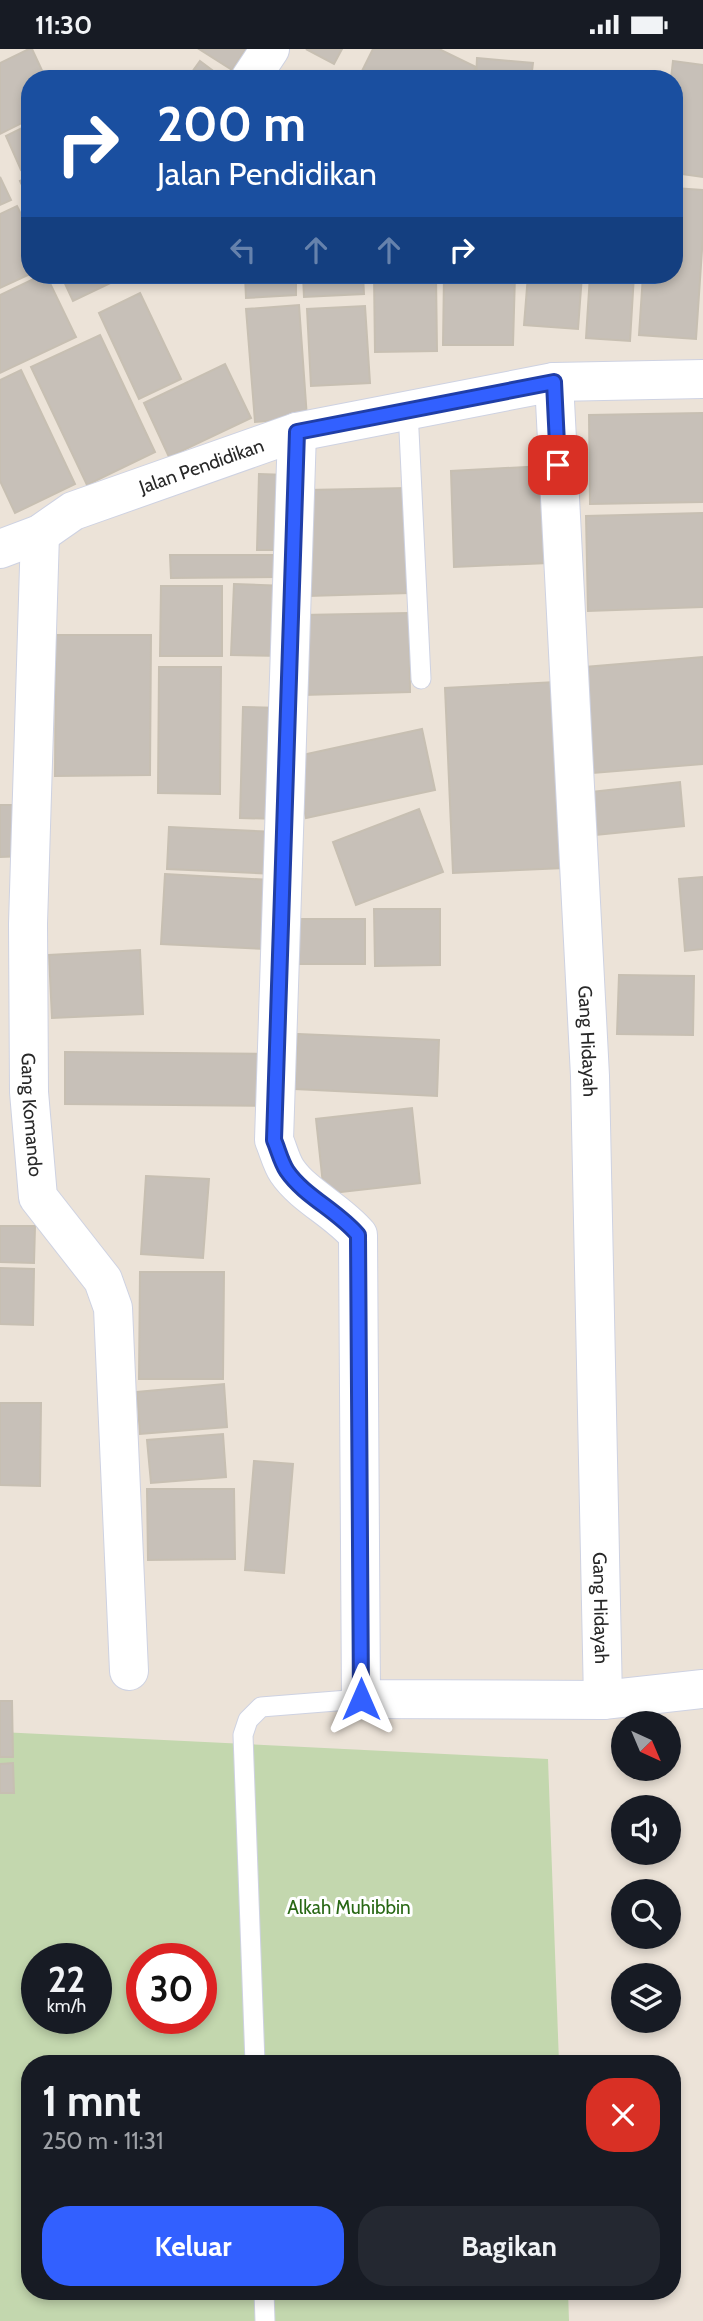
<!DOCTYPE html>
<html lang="id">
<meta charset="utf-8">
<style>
body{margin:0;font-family:Cabin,sans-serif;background:#242831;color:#f1f3f6;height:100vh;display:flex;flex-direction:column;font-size:26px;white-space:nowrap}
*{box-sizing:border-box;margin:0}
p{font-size:23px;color:#9ea1a6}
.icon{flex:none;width:38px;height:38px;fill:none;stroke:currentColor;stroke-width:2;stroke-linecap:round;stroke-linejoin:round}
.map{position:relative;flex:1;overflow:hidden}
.sheet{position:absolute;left:21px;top:2006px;width:660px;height:245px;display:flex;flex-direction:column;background:#171b24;border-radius:28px;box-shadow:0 4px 10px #0003}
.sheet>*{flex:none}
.guide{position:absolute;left:21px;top:21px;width:662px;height:214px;border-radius:28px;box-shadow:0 4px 10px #0003;background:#1a4fa0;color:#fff;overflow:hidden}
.needle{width:46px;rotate:136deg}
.controls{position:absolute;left:611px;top:1662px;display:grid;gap:14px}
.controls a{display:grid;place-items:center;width:70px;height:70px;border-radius:50%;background:#171b24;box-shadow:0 4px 10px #0003;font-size:35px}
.speed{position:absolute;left:21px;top:1894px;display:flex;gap:14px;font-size:35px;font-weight:700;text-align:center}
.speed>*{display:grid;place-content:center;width:91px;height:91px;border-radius:50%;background:#171b24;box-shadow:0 4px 10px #0003;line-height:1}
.speed small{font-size:18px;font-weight:400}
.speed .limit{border:10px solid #d22;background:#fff;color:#111}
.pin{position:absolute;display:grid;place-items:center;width:60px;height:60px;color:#fff;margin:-30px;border-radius:14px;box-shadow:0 4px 10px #0006}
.me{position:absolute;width:77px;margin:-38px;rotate:0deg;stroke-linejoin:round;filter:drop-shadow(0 0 5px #0008)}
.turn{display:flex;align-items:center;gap:24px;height:147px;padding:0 21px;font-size:32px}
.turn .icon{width:91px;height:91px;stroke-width:2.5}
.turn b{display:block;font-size:49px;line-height:60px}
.lanes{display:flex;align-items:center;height:66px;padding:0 21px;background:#0003;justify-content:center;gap:35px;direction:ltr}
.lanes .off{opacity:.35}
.round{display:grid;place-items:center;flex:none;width:74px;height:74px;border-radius:28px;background:#242831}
.overview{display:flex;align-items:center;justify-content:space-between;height:119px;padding:0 21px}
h1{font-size:42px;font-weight:800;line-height:52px}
.primary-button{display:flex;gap:14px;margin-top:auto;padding:14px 21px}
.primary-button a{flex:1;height:80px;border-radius:28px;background:#3260ff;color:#fff;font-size:28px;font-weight:800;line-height:80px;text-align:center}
.primary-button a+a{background:#242831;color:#f1f3f6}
.status{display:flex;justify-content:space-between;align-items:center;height:49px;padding:0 35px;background:#171b24;direction:ltr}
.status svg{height:19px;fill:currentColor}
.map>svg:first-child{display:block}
.cemetery{fill:#c3d7ae;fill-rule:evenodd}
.building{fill:#c7c0b8;stroke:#c7bfb2;stroke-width:2}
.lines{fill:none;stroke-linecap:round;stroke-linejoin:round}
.service-casing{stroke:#ced2e2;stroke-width:21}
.minor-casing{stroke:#ced2e2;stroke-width:40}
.tertiary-casing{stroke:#ced2e2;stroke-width:40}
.service{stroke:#fff;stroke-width:19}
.minor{stroke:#fff;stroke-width:38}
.tertiary{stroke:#fff;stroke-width:38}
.route-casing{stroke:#203ea6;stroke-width:18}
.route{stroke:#3260ff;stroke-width:12}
.labels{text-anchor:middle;stroke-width:6;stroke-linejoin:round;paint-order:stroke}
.street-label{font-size:19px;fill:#282828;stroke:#fff}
.park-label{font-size:19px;fill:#296815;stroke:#fff}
</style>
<div class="status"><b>11:30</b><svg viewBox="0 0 49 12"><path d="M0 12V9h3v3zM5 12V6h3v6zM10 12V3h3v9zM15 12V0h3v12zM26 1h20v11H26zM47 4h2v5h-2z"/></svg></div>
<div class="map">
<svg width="703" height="2272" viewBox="0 0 703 2272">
<rect width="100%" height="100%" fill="#ece3d8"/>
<!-- cemetery -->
<path class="cemetery" d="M0,1683L548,1710L559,2014H30V2242H568L569,2272H0ZM37,1909H96V1969H37ZM142,1909H201V1969H142Z"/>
<!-- building -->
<g class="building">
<polygon points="29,0 32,0 46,30 30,30 30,70 0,85 0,14"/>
<polygon points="199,0 246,0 232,21"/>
<polygon points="306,0 342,0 334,15"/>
<polygon points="373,0 439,0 476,18 471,30 358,30"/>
<polygon points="477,9 533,14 531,30 476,30"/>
<polygon points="200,12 224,30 187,30"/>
<polygon points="673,12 703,16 703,128 674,124 674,30 671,30"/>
<polygon points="30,75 30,117 21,121 6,87"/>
<polygon points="30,127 30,153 20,132"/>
<polygon points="0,128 11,151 0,156"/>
<polygon points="674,139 703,141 703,186 696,290 639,286 643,226 674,226"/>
<polygon points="17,157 30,184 30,225 0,239 0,165"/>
<polygon points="42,226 46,226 76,288 0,324 0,246"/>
<polygon points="61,226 127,226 73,252"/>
<polygon points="245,226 296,226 296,246 246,249"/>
<polygon points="303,226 363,226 364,245 304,248"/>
<polygon points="374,226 436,226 437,302 375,303"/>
<polygon points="444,226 515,226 513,296 443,296"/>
<polygon points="528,226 582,226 578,280 524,276"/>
<polygon points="590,226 634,226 630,292 586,289"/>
<polygon points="140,244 181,330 139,350 99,264"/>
<polygon points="299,256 307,369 255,373 246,260"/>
<polygon points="365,257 370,334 311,337 307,260"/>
<polygon points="100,286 155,403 87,436 31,318"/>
<polygon points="225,315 251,369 169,408 144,354"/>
<polygon points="21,321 75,435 15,464 0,432 0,331"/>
<polygon points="703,364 703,453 590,455 589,366"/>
<polygon points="544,417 548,514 454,518 451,422"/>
<polygon points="259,425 287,426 285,501 257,501"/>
<polygon points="408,439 409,544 308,547 307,441"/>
<polygon points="703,464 703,558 588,562 586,467"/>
<polygon points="170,506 278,506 277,528 171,529"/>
<polygon points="234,535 286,537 284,607 231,606"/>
<polygon points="161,537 222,537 222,607 160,607"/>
<polygon points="409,564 410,643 303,646 302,566"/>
<polygon points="56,586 151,586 150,726 55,727"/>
<polygon points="703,608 703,715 593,724 585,618"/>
<polygon points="159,618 221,618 220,745 158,744"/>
<polygon points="556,633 564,819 453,824 445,639"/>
<polygon points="243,658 282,659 279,770 240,769"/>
<polygon points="422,680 435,741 306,769 293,708"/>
<polygon points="680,733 684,777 596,786 592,743"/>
<polygon points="0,756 24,756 25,807 0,808"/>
<polygon points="419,760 443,823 356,856 333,793"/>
<polygon points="169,778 277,783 275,825 167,820"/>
<polygon points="165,825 271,831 267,900 161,895"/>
<polygon points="703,828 703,900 685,902 679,830"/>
<polygon points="374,860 440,860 440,916 375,917"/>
<polygon points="296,870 365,870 365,915 295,915"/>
<polygon points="140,901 143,965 52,969 49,906"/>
<polygon points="619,926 694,927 693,986 617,985"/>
<polygon points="298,985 439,991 437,1047 295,1040"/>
<polygon points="65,1003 270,1005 269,1057 65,1055"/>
<polygon points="412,1059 420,1134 324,1145 316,1070"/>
<polygon points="146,1127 209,1130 203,1209 141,1205"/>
<polygon points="0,1177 35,1177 34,1214 0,1213"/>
<polygon points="0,1219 34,1220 33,1276 0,1275"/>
<polygon points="140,1223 224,1223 223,1330 139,1330"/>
<polygon points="224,1335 227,1378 140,1385 137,1343"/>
<polygon points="0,1354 41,1354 40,1437 0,1436"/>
<polygon points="223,1385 226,1428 151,1434 147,1391"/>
<polygon points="254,1412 293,1415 284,1524 245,1521"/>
<polygon points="147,1440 234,1440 235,1510 148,1511"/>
<polygon points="0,1652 12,1652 13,1708 0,1708"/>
<polygon points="13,1714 14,1744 0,1744 0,1715"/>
</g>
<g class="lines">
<defs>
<g id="service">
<polyline points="408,361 421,630"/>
<polyline points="255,2014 243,1686 248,1671 261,1658 361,1650"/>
<polyline points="264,2242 265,2272"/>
</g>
<g id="minor">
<polyline points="250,30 270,0"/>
<path id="s1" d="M554,333L590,1027L603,1651"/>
<path d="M297,383L274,1091C278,1100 281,1113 287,1122C304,1147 338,1162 358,1186L361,1650L603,1651L703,1640"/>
<path id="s2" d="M40,485L28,875L29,1043L38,1148L103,1231L113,1259L129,1622"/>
</g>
<g id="tertiary">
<path id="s3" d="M0,500L40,485L73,462L297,383L554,333L703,330"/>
</g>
</defs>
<!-- service casing -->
<use href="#service" class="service-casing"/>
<!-- minor casing -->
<use href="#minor" class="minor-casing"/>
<!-- tertiary casing -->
<use href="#tertiary" class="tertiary-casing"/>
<!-- service -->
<use href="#service" class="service"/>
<!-- minor -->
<use href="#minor" class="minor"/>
<!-- tertiary -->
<use href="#tertiary" class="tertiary"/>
</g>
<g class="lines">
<defs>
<path id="route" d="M361,1650L358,1186C338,1162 304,1147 287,1122C281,1113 278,1100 274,1091L297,383L554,333L558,416"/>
</defs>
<!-- route casing -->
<use href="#route" class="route-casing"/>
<!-- route -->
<use href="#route" class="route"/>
</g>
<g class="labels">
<!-- street labels -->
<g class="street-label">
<text dy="7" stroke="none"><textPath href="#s3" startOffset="219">Jalan Pendidikan</textPath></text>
<text dy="7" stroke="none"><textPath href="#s1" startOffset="660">Gang Hidayah</textPath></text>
<text dy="7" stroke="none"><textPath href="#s2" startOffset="581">Gang Komando</textPath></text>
<text dy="7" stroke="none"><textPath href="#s1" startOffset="1227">Gang Hidayah</textPath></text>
</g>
<!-- park labels -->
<g class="park-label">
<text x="349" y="1865">Alkah Muhibbin</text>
</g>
</g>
</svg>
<div class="controls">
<a><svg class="needle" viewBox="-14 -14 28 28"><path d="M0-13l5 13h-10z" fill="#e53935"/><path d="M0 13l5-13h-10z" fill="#9ea1a6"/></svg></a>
<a><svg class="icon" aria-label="sound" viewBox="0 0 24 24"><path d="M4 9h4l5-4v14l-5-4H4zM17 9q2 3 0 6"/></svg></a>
<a><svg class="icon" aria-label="search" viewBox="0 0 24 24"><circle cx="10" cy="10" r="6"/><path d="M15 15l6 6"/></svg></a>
<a><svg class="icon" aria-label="layers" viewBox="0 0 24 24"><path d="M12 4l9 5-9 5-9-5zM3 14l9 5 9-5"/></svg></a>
</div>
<div class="speed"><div>22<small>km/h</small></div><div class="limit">30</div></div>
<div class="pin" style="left:558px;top:416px;background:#d93025"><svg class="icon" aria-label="arrive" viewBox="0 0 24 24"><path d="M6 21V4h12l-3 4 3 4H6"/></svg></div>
<svg class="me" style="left:361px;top:1650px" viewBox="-20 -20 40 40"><path d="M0-17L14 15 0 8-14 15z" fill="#3260ff" stroke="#fff" stroke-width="4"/></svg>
<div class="guide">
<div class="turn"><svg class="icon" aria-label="right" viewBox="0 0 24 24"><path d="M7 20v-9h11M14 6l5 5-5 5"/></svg><div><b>200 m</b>Jalan Pendidikan</div></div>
<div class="lanes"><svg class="icon off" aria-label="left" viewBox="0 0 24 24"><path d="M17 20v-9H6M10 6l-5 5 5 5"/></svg><svg class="icon off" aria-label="ahead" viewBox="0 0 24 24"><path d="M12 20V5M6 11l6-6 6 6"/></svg><svg class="icon off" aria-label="ahead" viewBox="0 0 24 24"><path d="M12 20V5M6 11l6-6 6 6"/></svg><svg class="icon" aria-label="right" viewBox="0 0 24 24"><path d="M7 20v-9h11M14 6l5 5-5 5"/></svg></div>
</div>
<section class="sheet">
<div class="overview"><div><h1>1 mnt</h1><p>250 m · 11:31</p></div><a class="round" style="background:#d93025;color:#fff"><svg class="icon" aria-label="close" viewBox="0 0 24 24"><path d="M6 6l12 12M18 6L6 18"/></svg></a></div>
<div class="primary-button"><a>Keluar</a><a>Bagikan</a></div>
</section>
</div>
